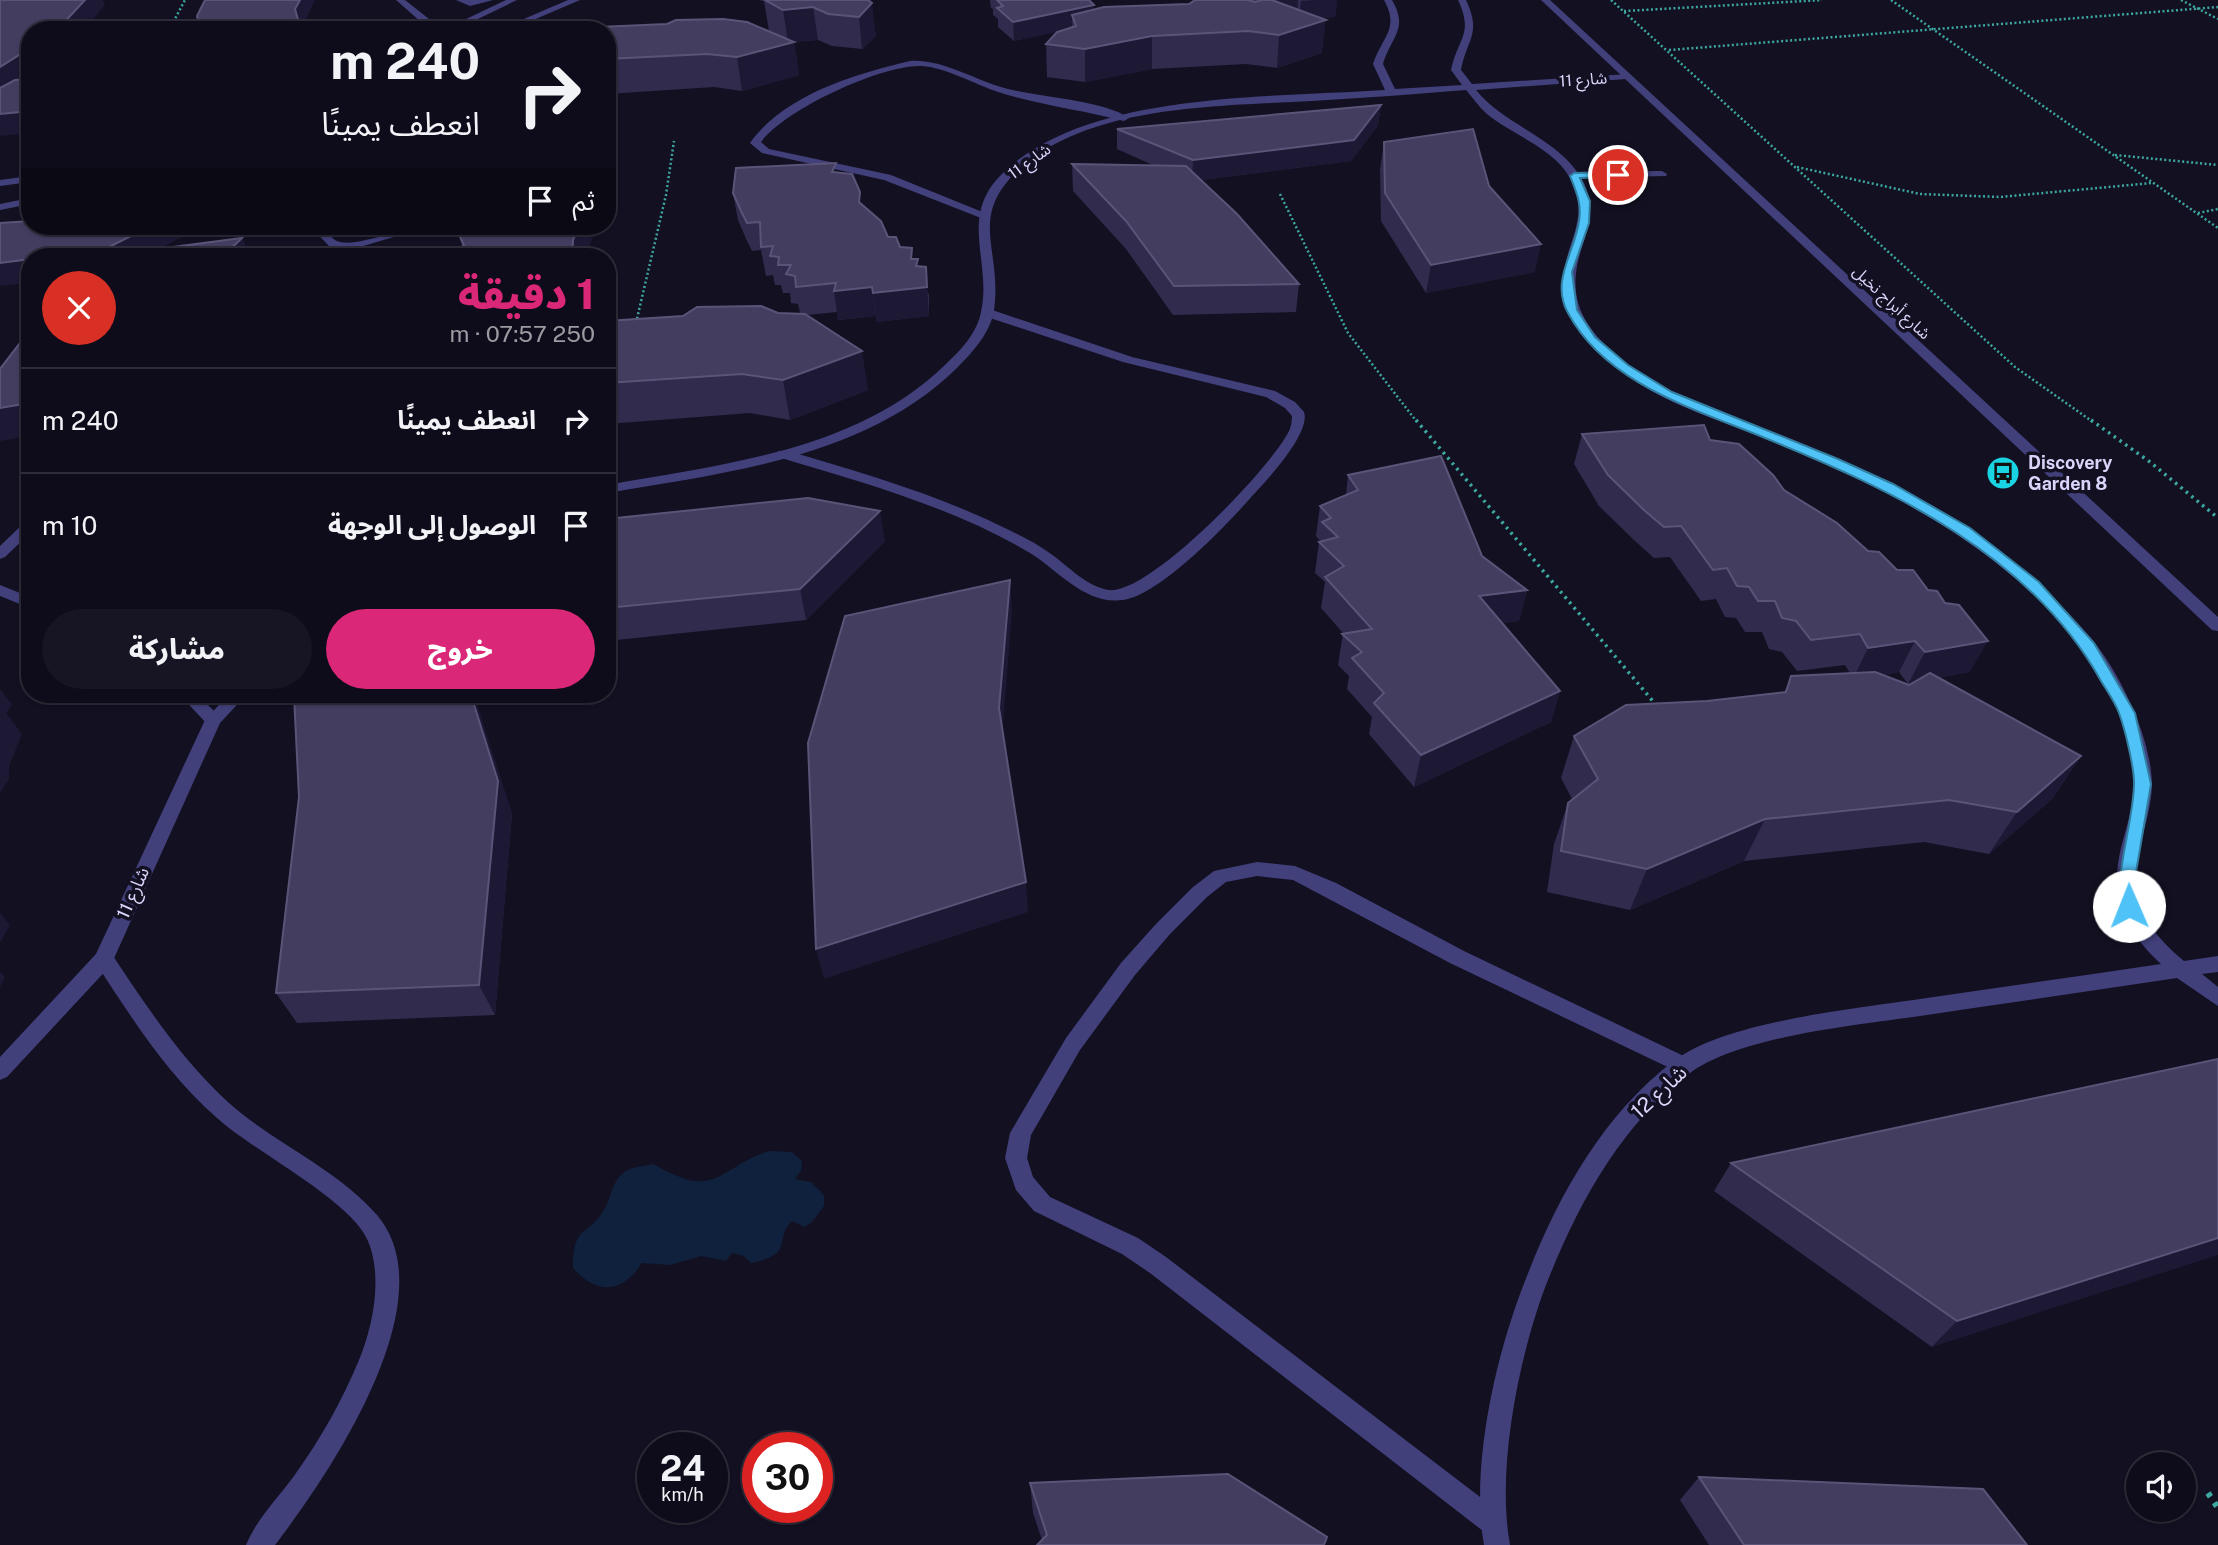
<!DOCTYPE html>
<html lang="ar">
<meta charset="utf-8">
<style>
body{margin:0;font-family:"Public Sans","Noto Sans Arabic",sans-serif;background:#171523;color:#f1f3f6;direction:rtl;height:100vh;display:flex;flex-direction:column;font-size:26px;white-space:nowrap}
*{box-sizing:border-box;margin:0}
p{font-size:23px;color:#9b9ba2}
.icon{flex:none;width:38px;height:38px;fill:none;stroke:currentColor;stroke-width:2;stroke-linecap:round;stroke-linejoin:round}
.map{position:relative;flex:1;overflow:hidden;direction:ltr}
.details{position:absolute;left:21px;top:248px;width:595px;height:455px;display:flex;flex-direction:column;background:#0e0c1a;border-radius:28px;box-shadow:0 2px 5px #0004,0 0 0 2px #2e2c39;direction:rtl}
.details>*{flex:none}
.hud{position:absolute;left:21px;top:21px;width:595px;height:214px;border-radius:28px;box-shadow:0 2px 5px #0004,0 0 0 2px #2e2c39;direction:rtl;background:#0e0c1a;color:#f1f3f6;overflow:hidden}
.controls{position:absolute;left:2126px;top:1452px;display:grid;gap:14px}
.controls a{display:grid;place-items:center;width:70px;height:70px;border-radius:50%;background:#0e0c1a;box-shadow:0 2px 5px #0004,0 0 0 2px #2e2c39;font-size:35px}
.speed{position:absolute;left:637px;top:1432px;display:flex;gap:14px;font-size:35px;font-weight:700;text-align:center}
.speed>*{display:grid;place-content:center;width:91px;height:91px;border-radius:50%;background:#0e0c1a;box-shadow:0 2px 5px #0004,0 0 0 2px #2e2c39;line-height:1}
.speed small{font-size:18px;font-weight:400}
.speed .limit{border:10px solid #d22;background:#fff;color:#111}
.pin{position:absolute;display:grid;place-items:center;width:60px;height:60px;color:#fff;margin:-30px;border:4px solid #fff;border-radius:50%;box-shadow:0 2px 7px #0007}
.me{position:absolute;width:77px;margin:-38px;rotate:359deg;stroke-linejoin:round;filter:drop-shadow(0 0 5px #0008)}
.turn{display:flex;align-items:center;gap:24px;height:147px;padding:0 21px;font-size:32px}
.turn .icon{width:91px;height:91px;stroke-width:2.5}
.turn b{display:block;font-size:49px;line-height:60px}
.then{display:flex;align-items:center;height:66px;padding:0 21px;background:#0003;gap:14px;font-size:26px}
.round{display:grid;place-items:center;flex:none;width:74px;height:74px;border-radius:37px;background:#171523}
.overview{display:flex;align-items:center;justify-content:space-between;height:119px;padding:0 21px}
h1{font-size:42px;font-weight:800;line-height:52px;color:#db2777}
.button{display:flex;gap:14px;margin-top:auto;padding:14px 21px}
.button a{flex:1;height:80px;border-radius:42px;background:#db2777;color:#fff;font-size:28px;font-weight:800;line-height:80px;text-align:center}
.button a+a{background:#171523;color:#f1f3f6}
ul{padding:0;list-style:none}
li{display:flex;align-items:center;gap:21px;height:105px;padding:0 21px;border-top:2px solid #2e2c39}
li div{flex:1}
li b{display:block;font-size:26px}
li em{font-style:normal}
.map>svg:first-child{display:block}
.water{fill:#0f213c}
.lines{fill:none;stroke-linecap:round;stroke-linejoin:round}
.path-far2{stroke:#3ca89f;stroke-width:2.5;stroke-dasharray:2 2.5;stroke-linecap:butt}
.path-far1{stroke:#3ca89f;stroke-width:3.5;stroke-dasharray:2.5 4.5;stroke-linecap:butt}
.path{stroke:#3ca89f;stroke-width:6;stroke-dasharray:4.5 7;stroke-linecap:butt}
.service{fill:#41407b;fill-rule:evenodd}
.minor{fill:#41407b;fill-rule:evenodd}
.tertiary{fill:#41407b;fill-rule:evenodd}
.wall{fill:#312b4d;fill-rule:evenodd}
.shaded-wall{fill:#1d1834}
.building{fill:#433d60;stroke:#5a5578;stroke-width:2}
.route{fill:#4fc3f7;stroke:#337fa1;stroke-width:2}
.labels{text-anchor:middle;stroke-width:7;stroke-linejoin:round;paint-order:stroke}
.far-street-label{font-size:16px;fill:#d9d5fa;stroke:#131022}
.poi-label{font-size:18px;font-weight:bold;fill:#d9d5fa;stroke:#131022;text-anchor:start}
.street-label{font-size:18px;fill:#d9d5fa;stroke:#131022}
.near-street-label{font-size:21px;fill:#d9d5fa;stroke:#131022}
</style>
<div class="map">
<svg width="2218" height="1545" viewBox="0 0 2218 1545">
<rect width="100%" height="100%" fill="#131022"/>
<!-- water -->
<path class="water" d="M768,1151L792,1152L802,1161L801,1171L795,1179L811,1182L824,1195V1206L812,1222L804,1227L792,1221C773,1240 796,1254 751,1263L744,1256L732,1253L726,1261L701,1256L670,1265L642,1263C622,1294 597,1295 573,1268C573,1222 590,1237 605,1208C612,1196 611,1184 622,1174C629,1167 643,1166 653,1164C716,1200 713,1172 768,1151Z"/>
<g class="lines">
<!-- path-far2 -->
<g class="path-far2">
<polyline points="1611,0 2015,367 2093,422"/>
<polyline points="1891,0 2218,228"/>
<polyline points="2181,0 2218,19"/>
<polyline points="1624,11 1822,0"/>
<polyline points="169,30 185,0"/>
<polyline points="1669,50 2218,7"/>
<polyline points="2115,155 2218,165"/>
<polyline points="1797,167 1920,194 2000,197 2152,183"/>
<polyline points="1280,194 1348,333 1417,422"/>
<polyline points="2198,213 2218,209"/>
<polyline points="636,323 666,195 674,141"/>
</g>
<!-- path-far1 -->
<g class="path-far1">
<polyline points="1416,420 1657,706"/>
<polyline points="2091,420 2150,462 2218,518"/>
</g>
<!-- path -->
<polyline class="path" points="2208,1493 2218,1508"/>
<!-- service -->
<g class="service">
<polygon points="396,0 405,0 429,19 427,30 418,30 421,22"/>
<polygon points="456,0 493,0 470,6"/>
<path d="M910,61C944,59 975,81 1008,89C1040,97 1105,101 1129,118L1124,121C1083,110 1039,105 998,92C977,85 944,67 922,66C882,64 784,110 761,142L769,149L891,175L985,213V217L981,218L884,180L762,153L750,143C784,95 855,74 910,61Z"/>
<polygon points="1662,171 1667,174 1666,176 1575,178 1570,175 1575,172"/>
<path d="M310,226H321C326,230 332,239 337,241C356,249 405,225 431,226L353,249L329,246Z"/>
<path d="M984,310H992L1132,357L1275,391L1295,402L1304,412C1311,433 1268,479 1253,495C1228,524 1160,595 1123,600C1085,605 1059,571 1030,553C953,507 864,483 778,457V451H788C863,473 939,495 1009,530C1023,537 1038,544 1051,554C1068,566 1087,587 1109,590C1149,595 1271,468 1289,431C1291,427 1292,421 1292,416L1285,408L1266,397L1123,362L984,316Z"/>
<polygon points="30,521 30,533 5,557 0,559 0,546 25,522"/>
<polygon points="0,585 30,597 30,608 0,596"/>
<polygon points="180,695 198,695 219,716 221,720 219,724 207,724"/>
<polygon points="1257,862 1295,866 1336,883 1464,951 1690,1059 1693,1065 1690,1071 1683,1074 1676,1071 1450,963 1293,880 1257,876 1226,882 1207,897 1170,934 1135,975 1080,1050 1031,1135 1027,1158 1033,1177 1050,1197 1138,1238 1166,1257 1501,1513 1505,1522 1501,1531 1492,1535 1483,1531 1150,1273 1122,1254 1034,1211 1016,1190 1005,1158 1010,1133 1066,1038 1121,963 1156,924 1193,887 1214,871"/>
<path d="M104,951L111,953C147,1007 181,1059 229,1103C275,1144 336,1168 377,1215C449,1299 328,1476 275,1545H246C256,1520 278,1498 294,1476C320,1440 342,1401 359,1360C373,1326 383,1277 368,1241C351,1200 253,1151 217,1118C167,1074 133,1020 97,965L94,959L97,953Z"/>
</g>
<!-- minor -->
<g class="minor">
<path d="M1384,0H1392C1409,29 1391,37 1383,64L1395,89L1462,85L1451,70C1458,38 1474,34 1458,0H1466C1482,34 1467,38 1461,70L1472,84L1629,74V78L1626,79L1476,90C1506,127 1562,139 1584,183C1594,204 1590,222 1583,244C1564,298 1582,328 1625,362C1674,400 1733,416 1789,438C1902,484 2010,544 2090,637C2120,672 2152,739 2152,786C2151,805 2146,823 2141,841C2127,898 2141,924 2184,961L2218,956V972L2202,974L2218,987V1006L2177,978C2092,991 2006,1003 1920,1016C1858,1025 1740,1036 1690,1073C1621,1124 1577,1206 1546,1285C1519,1356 1496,1469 1510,1545H1484C1470,1467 1496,1354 1525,1281C1557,1198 1602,1115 1675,1060C1728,1021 1854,1009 1920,999C2000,987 2081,976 2161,964C2124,929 2109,899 2121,848C2126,828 2133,808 2134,787C2135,741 2110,684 2082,648C2007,551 1891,489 1780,444C1724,421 1664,406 1616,367C1572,332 1552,300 1571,244C1578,223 1583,205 1573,184C1558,149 1515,137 1487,114C1479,107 1473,98 1466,90C1415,94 1364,98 1312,101C1224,106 1097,104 1025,164C964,216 1003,247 994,310C991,332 972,353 957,368C865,458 728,472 607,493V485C724,464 857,451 946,364C961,350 977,333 981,312C992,263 959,218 1000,176C1083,90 1273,98 1385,90L1373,64C1382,37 1400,29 1384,0Z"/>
<polygon points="228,695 246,695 220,723 111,965 7,1077 0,1080 0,1057 96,954 205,720"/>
</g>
<!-- tertiary -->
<g class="tertiary">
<polygon points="506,0 517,0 455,30 443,30"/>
<polygon points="568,0 580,0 510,30 498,30"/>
<polygon points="1541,0 1550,0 2218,617 2218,631 2212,630"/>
<polygon points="30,176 30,182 0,186 0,180"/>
<polygon points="30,198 30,204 0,210 0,204"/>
</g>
</g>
<!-- wall -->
<g class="wall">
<polygon points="758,0 868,0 876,36 862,49 832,46 818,40 793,42 794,42 799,75 742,91 714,87 607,94 607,30 769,31 764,1"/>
<polygon points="990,0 1089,0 1094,5 1094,10 1189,4 1195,0 1337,0 1335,17 1320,18 1322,53 1277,68 1246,64 1152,69 1085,82 1047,77 1046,44 1059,31 1014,41 998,27 998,19 993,15 993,9 991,8"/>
<polygon points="1381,105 1378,125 1351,161 1201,180 1299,284 1296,312 1173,315 1126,249 1073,191 1072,164 1155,166 1117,149 1117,129"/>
<polygon points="1384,142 1489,186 1535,272 1426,293 1381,221 1380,169"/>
<polygon points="837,172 888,237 913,259 918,259 918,266 929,295 929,316 877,322 876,316 838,320 837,312 807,315 868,390 790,420 750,413 607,424 607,321 778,313 800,313 798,304 791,303 790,293 783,293 781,285 775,285 773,275 766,276 761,250 752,251 747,241 738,220 733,193"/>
<path d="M1582,434L1710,440L1784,490L1970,672L1938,678L2081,756L2053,798L1989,854L1924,842L1744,861L1630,910L1547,892L1554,844L1568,803L1572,799L1561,778L1574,736L1707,701L1784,693L1791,676L1850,673L1845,665L1797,671L1782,652L1769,649L1762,632H1745L1736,618L1725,617L1716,599L1701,601L1670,557L1654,558L1635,541L1599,506L1574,464ZM1899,672L1908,684L1914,683L1909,685L1882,675Z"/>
<polygon points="1348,475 1482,556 1527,590 1519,621 1502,623 1560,691 1551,722 1414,787 1369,734 1372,717 1347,689 1349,676 1338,665 1343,633 1321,608 1325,582 1315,573 1319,542 1320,541 1316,536 1320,506 1346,495"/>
<polygon points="607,519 885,541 806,620 607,641"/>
<polygon points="512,813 495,1015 297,1023 276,993"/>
<polygon points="2218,1059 1932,1347 1714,1191 1731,1163"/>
<polygon points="1228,1474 1042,1540 1033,1513 1030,1483"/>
<polygon points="1699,1477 2027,1545 1709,1545 1680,1500"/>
</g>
<!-- shaded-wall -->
<g class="shaded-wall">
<polygon points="85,0 103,0 105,5 84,30 57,30"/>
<polygon points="300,0 315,0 302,28 303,30 301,30 295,9"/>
<polygon points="1272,0 1298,0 1297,17"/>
<polygon points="1316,0 1337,0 1335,17 1299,20 1301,1"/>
<polygon points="872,3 876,36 862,49 859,17"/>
<polygon points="1094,5 1094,24 1072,15 1072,29 1014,41 1013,22"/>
<polygon points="813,7 818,40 788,42 783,10"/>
<polygon points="1326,20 1322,53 1277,68 1279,35"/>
<polygon points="1152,36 1152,69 1085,82 1085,49"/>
<polygon points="794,42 799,75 742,91 737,57"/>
<polygon points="30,48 30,74 2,92 0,93 0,67"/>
<polygon points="607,70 613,93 607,94"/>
<polygon points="1381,105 1378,125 1351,161 1192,181 1193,160"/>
<polygon points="30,111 30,133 0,136 0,114"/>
<polygon points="151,226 198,226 199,228 144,257 46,257"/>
<polygon points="579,226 597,226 585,257 572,257 573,240"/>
<polygon points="242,238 251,257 222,257"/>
<polygon points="1541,244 1535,272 1426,293 1431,265"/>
<polygon points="30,259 30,283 0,286 0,263"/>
<polygon points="918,259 920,288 926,267 929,316 877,322 873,293 916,266"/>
<polygon points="872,287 876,316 838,320 834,291"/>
<polygon points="862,351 868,390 790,420 783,380"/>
<polygon points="30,403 30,436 0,441 0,408"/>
<polygon points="880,511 885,541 806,620 800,589"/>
<polygon points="1010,580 1012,611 1002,739 999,708"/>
<polygon points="1527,590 1519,621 1472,628 1479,596"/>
<polygon points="1915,641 1899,672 1853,679 1868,648"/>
<polygon points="1988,641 1970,672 1908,684 1925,652"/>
<polygon points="0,689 12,705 6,713 22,734 9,767 9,779 0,793"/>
<polygon points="1560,691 1551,722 1414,787 1421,755"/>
<polygon points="471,695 474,695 512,813 495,1015 479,985"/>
<polygon points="2081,756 2053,798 1989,854 2017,812"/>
<polygon points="1765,819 1744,861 1630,910 1647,869"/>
<polygon points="1026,882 1028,912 824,979 816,949"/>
<polygon points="0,913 10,925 0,943"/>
<polygon points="0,972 5,977 0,988"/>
<polygon points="2218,1238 2218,1255 1932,1347 1957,1321"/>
</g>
<!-- building -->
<g class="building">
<polygon points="0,0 85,0 57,30 30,30 30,48 0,67"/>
<polygon points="205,0 300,0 295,9 301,30 201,30 197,16"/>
<polygon points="765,0 868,0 872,3 859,17 828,14 813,7 783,10"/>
<polygon points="997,0 1089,0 1094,5 1013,22 997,8 1003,6"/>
<polygon points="1195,0 1248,0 1255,2 1262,0 1272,0 1326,20 1279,35 1248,31 1152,36 1085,49 1046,44 1057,32 1076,26 1072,15 1104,7 1189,4"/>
<polygon points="723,19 747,22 794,42 737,57 707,54 607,59 607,30 569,30 576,28 667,24 676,20"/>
<polygon points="30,79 30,111 0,114 0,88 15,80"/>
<polygon points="1381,105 1354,140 1193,160 1117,129"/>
<polygon points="1473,129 1489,186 1541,244 1431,265 1385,193 1384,142"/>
<polygon points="836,163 832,172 852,174 860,192 859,202 881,221 888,237 896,237 900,247 912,248 911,259 918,259 916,266 926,267 927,287 873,293 872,287 834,291 836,283 796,287 795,276 786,274 791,265 778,265 779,257 770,256 773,246 761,247 760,222 747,223 742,213 733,193 736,168"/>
<polygon points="1072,164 1186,166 1237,214 1299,284 1174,286 1126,221"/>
<polygon points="30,221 30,226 151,226 103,250 46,257 30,257 30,259 0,263 0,223"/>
<polygon points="473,226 579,226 573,240 572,257 446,257 445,252 464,246 458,232 475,229"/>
<polygon points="242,238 222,257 116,257 120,254"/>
<polygon points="761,306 778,313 805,314 862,351 783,380 742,374 607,383 607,321 683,316 697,307"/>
<polygon points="30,330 30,403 0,408 0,369"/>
<polygon points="1704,425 1710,440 1739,444 1773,475 1784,490 1837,523 1868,551 1879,552 1897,570 1913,570 1928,590 1937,591 1945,603 1959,605 1988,641 1925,652 1915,641 1868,648 1860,634 1811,640 1796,621 1782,618 1775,601 1758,601 1749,587 1737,586 1727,568 1713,570 1681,526 1664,527 1645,511 1608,475 1582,434"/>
<polygon points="1441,456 1482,556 1527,590 1479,596 1560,691 1421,755 1374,703 1384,693 1352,658 1362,652 1342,634 1372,629 1325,577 1344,566 1319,542 1338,537 1322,522 1331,518 1320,506 1358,490 1348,475"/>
<polygon points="808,498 880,511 800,589 607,608 607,519"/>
<polygon points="1010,580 999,708 1026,882 816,949 808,743 845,616"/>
<polygon points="1875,672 1909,685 1930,673 2081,756 2017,812 1949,800 1765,819 1647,869 1561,851 1568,803 1598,779 1574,736 1626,705 1707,701 1786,692 1791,676"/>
<polygon points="294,695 471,695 498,781 479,985 276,993 299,797"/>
<polygon points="2218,1059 2218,1238 1957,1321 1731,1163"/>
<polygon points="1228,1474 1327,1537 1324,1545 1037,1545 1047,1535 1030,1483"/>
<polygon points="1699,1477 1983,1489 2027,1545 1744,1545"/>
</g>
<!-- route -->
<path class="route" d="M1618,172L1621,177L1580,178L1590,201L1589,223L1572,272L1577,310L1595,337L1628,365L1672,392L1838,459L1893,484L1970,528L2039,582L2094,643L2135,713L2151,784L2135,878V911L2129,913L2120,906C2117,864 2132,827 2134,786C2135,770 2125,729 2119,713C2115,702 2107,691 2101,681C2031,555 1893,490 1765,438C1695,409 1606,384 1568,313C1550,281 1575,252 1579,221C1582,204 1576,191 1570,176L1574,173Z"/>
<!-- icons -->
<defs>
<symbol id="bus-disc" viewBox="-11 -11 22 22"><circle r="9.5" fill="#19d4e3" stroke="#131022"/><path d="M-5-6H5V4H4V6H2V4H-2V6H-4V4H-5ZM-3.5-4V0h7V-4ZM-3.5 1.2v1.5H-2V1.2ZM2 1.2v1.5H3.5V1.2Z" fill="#111"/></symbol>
</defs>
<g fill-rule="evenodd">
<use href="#bus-disc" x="1984" y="454" width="38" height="38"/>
</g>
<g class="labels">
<!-- far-street labels -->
<g class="far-street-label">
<text transform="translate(1583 79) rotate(-4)" y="6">شارع 11</text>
<text transform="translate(1029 161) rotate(-36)" y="6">شارع 11</text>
<text transform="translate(1892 302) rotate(43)" y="6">شارع أبراج نخيل</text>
</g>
<!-- poi labels -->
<g class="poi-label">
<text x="2028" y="469">Discovery<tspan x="2028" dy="21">Garden 8</tspan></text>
</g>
<!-- street labels -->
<g class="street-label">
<text transform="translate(133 893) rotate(-66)" y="6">شارع 11</text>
</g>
<!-- near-street labels -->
<g class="near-street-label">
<text transform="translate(1659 1092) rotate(-43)" y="7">شارع 12</text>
</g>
</g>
</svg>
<div class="controls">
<a><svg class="icon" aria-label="sound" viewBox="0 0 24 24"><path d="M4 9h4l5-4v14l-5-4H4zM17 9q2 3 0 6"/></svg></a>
</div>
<div class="speed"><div>24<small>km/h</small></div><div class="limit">30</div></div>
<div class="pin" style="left:1618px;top:175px;background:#d93025"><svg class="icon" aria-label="arrive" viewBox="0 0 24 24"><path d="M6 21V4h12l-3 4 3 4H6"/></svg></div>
<svg class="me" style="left:2129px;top:906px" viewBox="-20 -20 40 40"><circle r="19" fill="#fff"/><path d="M0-13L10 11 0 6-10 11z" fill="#4fc3f7"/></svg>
<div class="hud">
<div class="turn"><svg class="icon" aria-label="right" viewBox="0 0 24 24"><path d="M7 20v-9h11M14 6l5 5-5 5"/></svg><div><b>240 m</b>انعطف يمينًا</div></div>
<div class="then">ثم<svg class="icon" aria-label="arrive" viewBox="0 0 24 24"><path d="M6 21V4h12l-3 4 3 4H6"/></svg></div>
</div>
<section class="details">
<div class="overview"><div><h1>1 دقيقة</h1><p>250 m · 07:57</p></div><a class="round" style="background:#d93025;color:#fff"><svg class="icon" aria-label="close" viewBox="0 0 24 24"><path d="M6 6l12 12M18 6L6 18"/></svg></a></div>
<ul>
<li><svg class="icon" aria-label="right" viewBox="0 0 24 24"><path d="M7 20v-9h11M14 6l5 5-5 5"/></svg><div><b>انعطف يمينًا</b></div><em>240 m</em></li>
<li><svg class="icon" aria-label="arrive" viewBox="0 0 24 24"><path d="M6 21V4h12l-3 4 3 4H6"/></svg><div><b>الوصول إلى الوجهة</b></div><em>10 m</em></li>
</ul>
<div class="button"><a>خروج</a><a>مشاركة</a></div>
</section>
</div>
